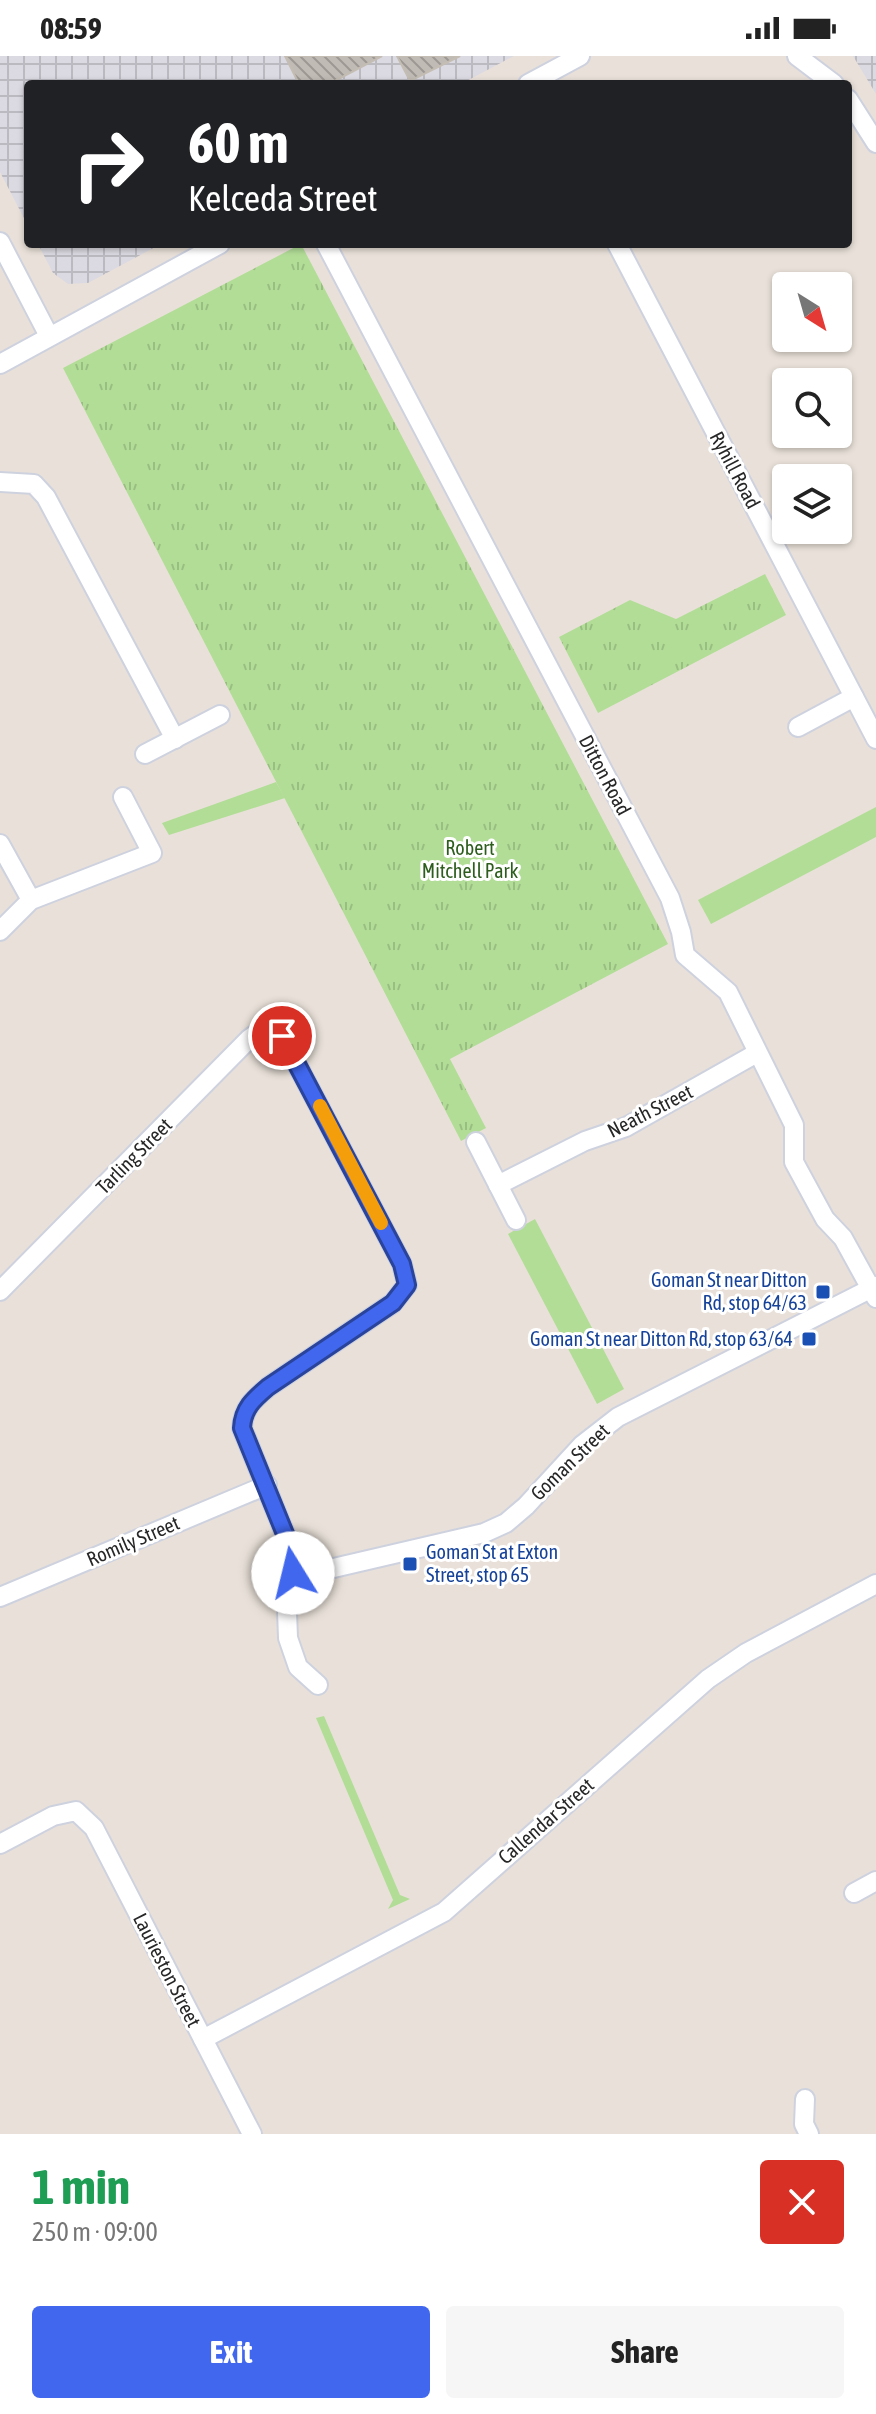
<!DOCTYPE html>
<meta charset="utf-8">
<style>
body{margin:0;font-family:"Asap Condensed",sans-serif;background:#f6f6f6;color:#222;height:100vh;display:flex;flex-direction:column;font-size:30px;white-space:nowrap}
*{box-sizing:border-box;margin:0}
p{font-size:26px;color:#767676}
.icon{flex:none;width:44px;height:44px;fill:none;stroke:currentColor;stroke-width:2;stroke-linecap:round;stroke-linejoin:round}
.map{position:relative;height:2078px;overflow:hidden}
.panel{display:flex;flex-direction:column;background:#fff;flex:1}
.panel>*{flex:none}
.guide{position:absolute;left:24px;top:24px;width:828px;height:168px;border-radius:8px;box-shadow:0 2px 6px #0004;background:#202124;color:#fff;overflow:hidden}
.needle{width:52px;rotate:143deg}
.buttons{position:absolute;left:772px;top:216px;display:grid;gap:16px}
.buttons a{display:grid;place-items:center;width:80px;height:80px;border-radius:8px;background:#fff;box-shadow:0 2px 6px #0004;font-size:40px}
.pin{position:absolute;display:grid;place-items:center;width:68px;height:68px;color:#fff;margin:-34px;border:4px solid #fff;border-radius:50%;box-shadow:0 2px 8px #0007}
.me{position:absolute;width:88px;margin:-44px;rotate:351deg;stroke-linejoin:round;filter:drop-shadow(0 0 6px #0008)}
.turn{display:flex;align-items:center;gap:28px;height:168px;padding:0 32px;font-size:36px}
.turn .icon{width:104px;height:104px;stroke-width:2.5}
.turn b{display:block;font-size:56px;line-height:68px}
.round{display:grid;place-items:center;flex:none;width:84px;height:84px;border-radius:8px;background:#f6f6f6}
.summary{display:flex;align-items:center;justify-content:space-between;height:136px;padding:0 32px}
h1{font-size:48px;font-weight:700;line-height:60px;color:#1e9e55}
.button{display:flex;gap:16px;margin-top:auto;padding:16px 32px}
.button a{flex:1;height:92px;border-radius:8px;background:#4067ee;color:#fff;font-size:32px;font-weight:700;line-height:92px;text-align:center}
.button a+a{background:#f6f6f6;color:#222}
.status{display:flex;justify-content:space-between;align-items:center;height:56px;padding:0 40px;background:#fff;direction:ltr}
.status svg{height:22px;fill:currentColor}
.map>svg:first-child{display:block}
.industrial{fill:url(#industrial-grid)}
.grass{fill:#b2dd97}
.park{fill:url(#park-tufts)}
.building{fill:url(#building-back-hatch);stroke:#c3bdb3;stroke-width:2}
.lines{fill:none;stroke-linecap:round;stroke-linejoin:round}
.minor-casing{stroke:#ced2df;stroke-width:22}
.minor{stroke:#fff;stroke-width:18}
.route-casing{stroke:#2a439b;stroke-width:20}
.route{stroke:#4067ee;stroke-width:14}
.slow{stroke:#f59e0b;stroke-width:14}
.transit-dot{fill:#1a4fb4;stroke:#fff;stroke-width:3}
.labels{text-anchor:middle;stroke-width:6;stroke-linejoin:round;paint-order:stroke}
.street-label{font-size:20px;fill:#272727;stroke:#fff}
.park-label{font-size:20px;fill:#2d5d1d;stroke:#fff}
.transit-label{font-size:20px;fill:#164399;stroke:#fff;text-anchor:end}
</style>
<div class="status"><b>08:59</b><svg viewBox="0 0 49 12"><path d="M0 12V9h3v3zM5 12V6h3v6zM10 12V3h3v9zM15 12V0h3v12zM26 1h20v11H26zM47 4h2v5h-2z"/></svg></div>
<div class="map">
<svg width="876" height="2078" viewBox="0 0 876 2078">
<defs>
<pattern id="industrial-grid" width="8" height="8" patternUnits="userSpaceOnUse" patternTransform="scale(2)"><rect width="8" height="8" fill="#dbd9e1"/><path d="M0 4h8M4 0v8" fill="none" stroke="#bcbac1"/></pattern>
<pattern id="park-tufts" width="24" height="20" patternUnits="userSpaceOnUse" patternTransform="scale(2)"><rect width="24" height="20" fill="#b2dd97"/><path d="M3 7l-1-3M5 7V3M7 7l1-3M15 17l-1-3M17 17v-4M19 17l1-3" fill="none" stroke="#99be82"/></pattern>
<pattern id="building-back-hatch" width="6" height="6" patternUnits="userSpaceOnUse" patternTransform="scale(2)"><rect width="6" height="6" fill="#c1bbb5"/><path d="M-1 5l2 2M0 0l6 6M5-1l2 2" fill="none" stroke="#9d9893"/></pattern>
</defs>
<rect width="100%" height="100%" fill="#e9e1d9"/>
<!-- industrial -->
<g class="industrial">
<polygon points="0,0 514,0 461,28 28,28 28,170 0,116"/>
<polygon points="853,0 876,0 876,38"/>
<polygon points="38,188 161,188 88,227 68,228 53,217"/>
</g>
<!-- grass -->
<g class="grass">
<polygon points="276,726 285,742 169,779 162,767"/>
<polygon points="876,751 876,781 711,868 698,844"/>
<polygon points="535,1163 624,1333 597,1348 508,1178"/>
<polygon points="324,1660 400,1839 410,1843 388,1853 393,1844 316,1662"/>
</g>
<!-- park -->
<g class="park">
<polygon points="301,188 668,888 450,1003 486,1072 461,1085 63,312"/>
<polygon points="765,518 786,559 598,657 559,581 630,544 676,563"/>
</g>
<!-- building -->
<g class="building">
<polygon points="285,0 382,0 329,28 299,28"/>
<polygon points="397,0 460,0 410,25"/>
</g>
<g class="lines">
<defs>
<g id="minor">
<polyline points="797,0 834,28"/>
<polyline points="528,28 580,0"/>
<polyline points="848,43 876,87"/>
<polyline points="0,186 49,280"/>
<polyline points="326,188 670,842 681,876 685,899 728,936 794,1069 794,1106 825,1163 843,1182 876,1242"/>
<polyline points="617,188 876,683"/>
<polyline points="0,308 220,188"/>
<polyline points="0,426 34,428 46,441 175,683"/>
<polyline points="798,671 854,641"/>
<polyline points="145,698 220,659"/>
<polyline points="0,788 31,844"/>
<polyline points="0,875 31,844 152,797 123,741"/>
<polyline points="476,1086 516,1164"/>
<polyline points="498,1129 585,1085 626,1071 757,997"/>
<path d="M0,1235L249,983L260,975L272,972L282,980L402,1208L407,1229L393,1247L268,1331C254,1343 243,1352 242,1372L292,1495L293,1517L287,1555L288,1582L298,1611L318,1629"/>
<polyline points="293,1517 325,1514 484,1477 506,1467 526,1450 582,1389 618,1361 876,1230"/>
<polyline points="0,1541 267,1429"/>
<polyline points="0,1788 53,1760 76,1755 94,1772 252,2078"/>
<polyline points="854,1837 876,1825"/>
<polyline points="203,1983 444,1856 708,1623 746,1597 876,1528"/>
<polyline points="805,2043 804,2068 809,2078"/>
</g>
</defs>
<!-- minor casing -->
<use href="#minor" class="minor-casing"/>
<!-- minor -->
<use href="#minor" class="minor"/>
</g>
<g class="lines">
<defs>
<path id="route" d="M282,980L402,1208L407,1229L393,1247L268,1331C254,1343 243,1352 242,1372L292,1495L293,1517"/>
</defs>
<!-- route casing -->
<use href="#route" class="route-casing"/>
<!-- route -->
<use href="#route" class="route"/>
<!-- slow -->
<polyline class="slow" points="320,1050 381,1167"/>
</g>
<!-- markers -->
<g class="transit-dot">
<rect x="815" y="1228" width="16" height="16" rx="4"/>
<rect x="801" y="1275" width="16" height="16" rx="4"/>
<rect x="402" y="1500" width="16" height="16" rx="4"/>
</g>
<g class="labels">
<!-- street labels -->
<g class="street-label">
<text transform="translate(735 414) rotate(62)" y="7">Ryhill Road</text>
<text transform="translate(605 719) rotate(62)" y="7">Ditton Road</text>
<text transform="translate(650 1055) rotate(-27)" y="7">Neath Street</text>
<text transform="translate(134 1100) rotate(-45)" y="7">Tarling Street</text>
<text transform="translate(570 1406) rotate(-44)" y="7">Goman Street</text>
<text transform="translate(133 1485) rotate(-23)" y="7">Romily Street</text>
<text transform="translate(546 1765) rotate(-41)" y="7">Callendar Street</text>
<text transform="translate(167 1914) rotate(63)" y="7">Laurieston Street</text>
</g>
<!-- park labels -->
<g class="park-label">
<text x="470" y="799">Robert<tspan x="470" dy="23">Mitchell Park</tspan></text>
</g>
<!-- transit labels -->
<g class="transit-label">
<text x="807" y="1231">Goman St near Ditton<tspan x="807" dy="23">Rd, stop 64/63</tspan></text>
<text x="793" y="1290">Goman St near Ditton Rd, stop 63/64</text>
<text x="426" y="1503" text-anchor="start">Goman St at Exton<tspan x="426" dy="23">Street, stop 65</tspan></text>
</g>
</g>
</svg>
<div class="buttons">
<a><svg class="needle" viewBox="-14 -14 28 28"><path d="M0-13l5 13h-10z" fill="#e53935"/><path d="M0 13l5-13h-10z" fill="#767676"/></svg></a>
<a><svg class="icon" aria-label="search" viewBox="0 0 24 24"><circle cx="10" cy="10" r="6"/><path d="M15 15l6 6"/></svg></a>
<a><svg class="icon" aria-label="layers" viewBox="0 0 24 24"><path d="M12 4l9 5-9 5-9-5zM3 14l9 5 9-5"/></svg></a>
</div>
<div class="pin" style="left:282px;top:980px;background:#d93025"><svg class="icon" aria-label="arrive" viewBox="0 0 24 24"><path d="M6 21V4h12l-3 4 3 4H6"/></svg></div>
<svg class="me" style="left:293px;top:1517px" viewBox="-20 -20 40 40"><circle r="19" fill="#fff"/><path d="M0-13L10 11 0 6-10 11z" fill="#4067ee"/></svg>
<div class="guide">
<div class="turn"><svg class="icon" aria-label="right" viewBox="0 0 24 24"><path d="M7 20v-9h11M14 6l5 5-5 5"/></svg><div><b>60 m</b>Kelceda Street</div></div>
</div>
</div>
<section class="panel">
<div class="summary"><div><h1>1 min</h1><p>250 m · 09:00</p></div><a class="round" style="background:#d93025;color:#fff"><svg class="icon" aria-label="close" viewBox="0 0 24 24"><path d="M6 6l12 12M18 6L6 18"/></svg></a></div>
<div class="button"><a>Exit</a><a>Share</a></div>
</section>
